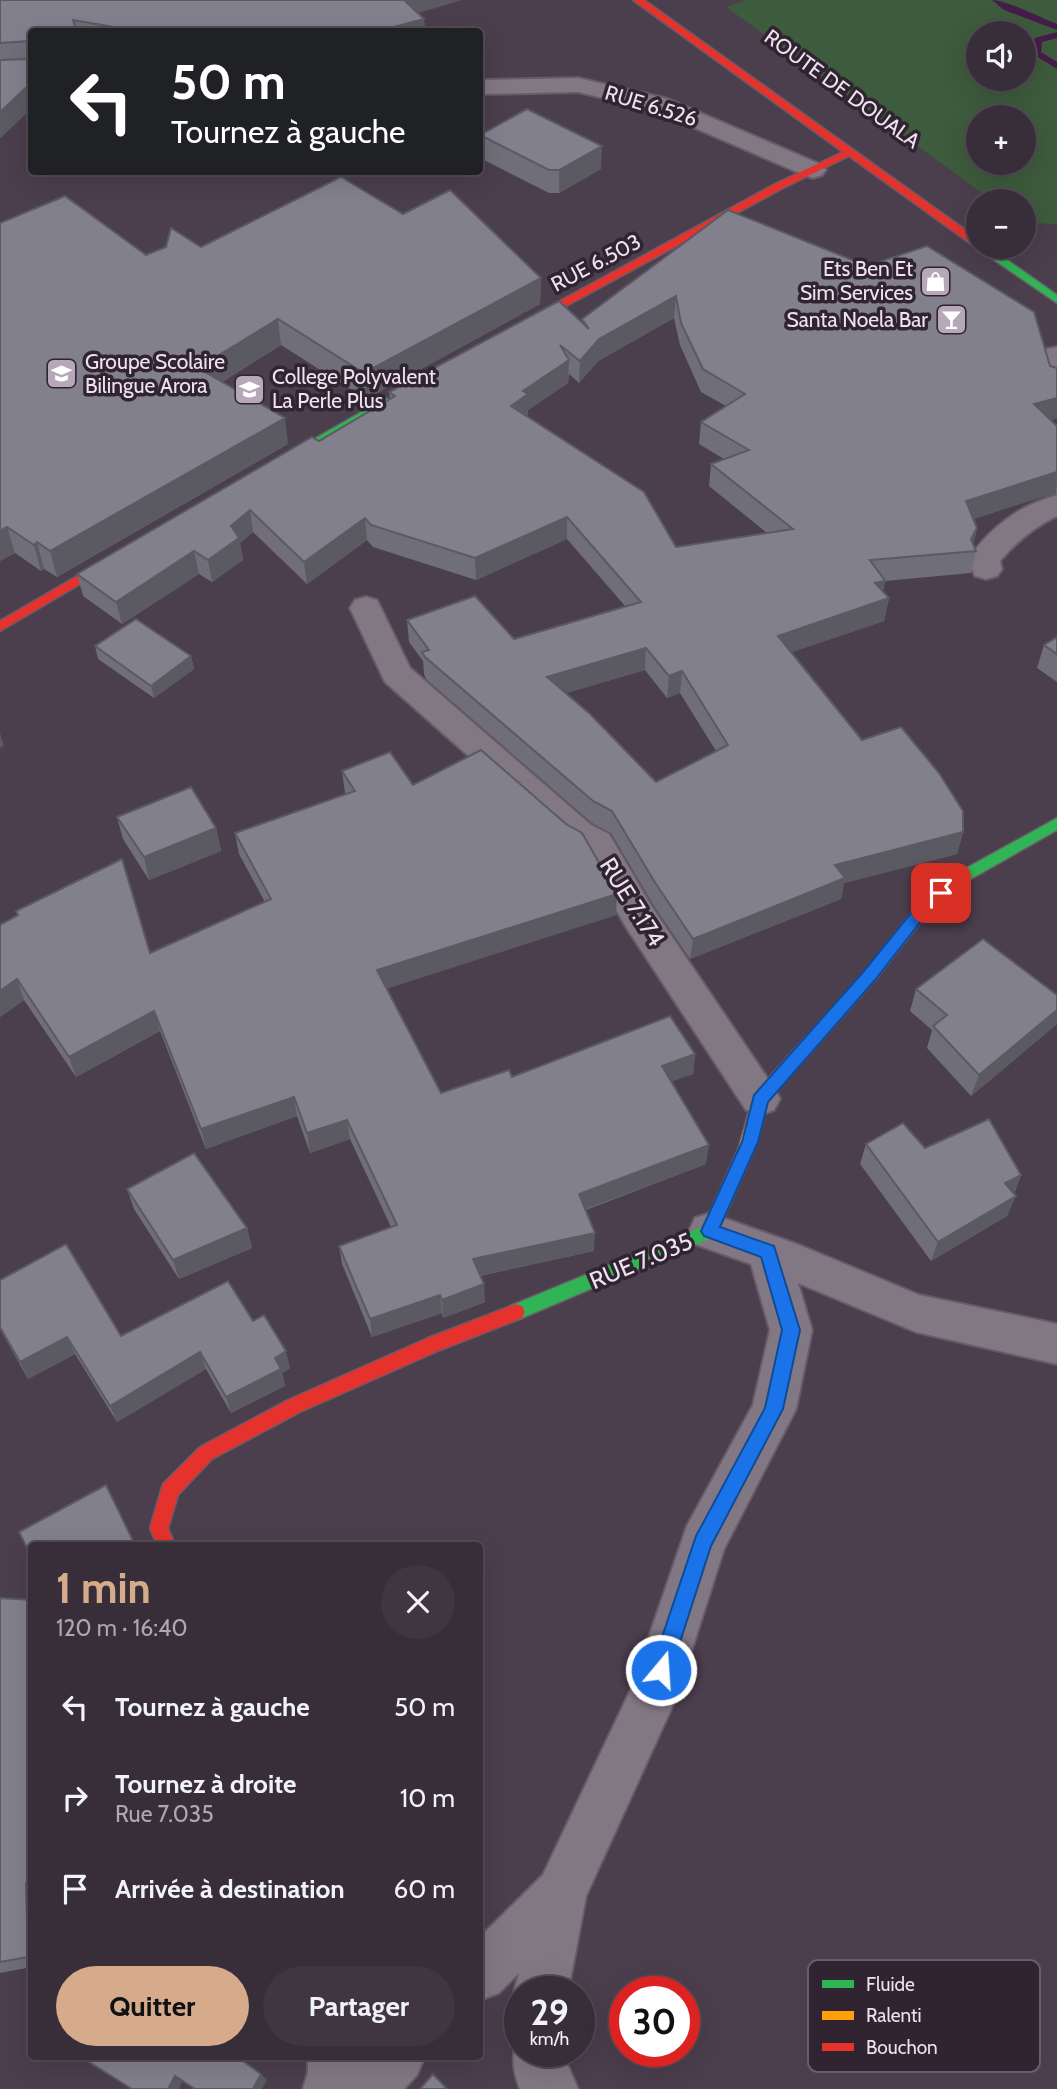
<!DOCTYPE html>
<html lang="fr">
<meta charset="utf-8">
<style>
body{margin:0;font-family:Cabin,sans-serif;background:#3f3642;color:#f1f3f6;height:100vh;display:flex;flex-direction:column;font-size:26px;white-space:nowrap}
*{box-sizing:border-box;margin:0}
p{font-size:23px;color:#aba8af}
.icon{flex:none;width:38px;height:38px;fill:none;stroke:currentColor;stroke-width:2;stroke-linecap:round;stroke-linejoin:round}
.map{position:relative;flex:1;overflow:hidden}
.panel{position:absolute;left:28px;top:1542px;width:455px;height:518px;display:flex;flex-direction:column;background:#382e3a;border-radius:7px;box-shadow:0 7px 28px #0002,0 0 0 2px #524a54}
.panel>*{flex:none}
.guide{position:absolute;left:28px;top:28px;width:455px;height:147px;border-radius:7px;box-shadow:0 7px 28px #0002,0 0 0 2px #524a54;background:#202124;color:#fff;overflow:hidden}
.fabs{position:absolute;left:966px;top:21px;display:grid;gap:14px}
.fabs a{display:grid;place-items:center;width:70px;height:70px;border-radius:50%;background:#382e3a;box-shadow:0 7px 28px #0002,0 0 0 2px #524a54;font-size:35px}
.speed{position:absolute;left:504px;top:1976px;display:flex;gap:14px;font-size:35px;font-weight:700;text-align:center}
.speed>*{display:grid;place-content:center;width:91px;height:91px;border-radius:50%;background:#382e3a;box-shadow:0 7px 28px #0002,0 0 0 2px #524a54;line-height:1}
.speed small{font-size:18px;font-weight:400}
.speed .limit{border:10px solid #d22;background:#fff;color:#111}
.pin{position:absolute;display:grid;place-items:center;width:60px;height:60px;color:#fff;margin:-30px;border-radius:14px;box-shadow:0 4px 10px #0006}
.me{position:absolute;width:77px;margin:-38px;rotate:18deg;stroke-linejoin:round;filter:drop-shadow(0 0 5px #0008)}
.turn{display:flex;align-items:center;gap:24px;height:147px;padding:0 28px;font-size:32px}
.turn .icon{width:91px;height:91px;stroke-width:2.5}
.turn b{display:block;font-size:49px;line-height:60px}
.round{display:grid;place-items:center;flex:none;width:74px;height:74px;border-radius:37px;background:#3f3642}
.headline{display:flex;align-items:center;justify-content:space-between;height:119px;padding:0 28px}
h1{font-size:42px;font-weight:700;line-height:52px;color:#d6ab8b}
.primary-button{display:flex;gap:14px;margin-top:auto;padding:14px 28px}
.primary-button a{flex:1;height:80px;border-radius:42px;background:#d6ab8b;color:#111;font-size:28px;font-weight:700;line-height:80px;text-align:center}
.primary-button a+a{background:#3f3642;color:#f1f3f6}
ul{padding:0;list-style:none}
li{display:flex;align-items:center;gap:21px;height:91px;padding:0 28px}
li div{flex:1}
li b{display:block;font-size:26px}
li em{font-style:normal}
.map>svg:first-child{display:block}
.green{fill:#3d5b3d;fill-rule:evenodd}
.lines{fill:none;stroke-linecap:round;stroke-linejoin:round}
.stream{fill:#461d49;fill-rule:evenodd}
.street-casing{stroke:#675b68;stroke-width:4}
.fast-casing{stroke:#675b68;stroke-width:3}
.slow-casing{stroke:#675b68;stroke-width:3}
.jam-casing{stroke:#675b68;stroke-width:3}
.street{fill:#827884;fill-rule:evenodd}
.fast{fill:#30b455;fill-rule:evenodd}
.slow{fill:#ff9f0a;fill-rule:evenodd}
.jam{fill:#e5322d;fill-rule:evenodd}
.wall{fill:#706e79;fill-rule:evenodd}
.shaded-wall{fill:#5b5a63}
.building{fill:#82808d;stroke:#5b5a63;stroke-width:2;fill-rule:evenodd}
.route{fill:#1a73e8;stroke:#114b97;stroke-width:2}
.labels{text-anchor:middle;stroke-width:7;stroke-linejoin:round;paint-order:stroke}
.far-street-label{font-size:21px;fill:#f0e1f1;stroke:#2f2430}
.far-poi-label{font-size:21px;fill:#f0e1f1;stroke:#2f2430;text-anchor:end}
.street-label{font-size:24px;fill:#f0e1f1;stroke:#2f2430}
.key{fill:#2f2430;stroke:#695d6a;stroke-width:2}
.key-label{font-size:19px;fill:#f0e1f1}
</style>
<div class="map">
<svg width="1057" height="2089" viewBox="0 0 1057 2089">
<rect width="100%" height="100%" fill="#4b3e4d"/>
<!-- green -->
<path class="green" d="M745,0H1057V224L1024,223V201H993L726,7ZM978,33H1024V79H978ZM978,117H1024V163H978Z"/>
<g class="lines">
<!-- stream -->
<g class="stream">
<path d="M992,0C1006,0 1041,18 1057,24V30L1004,10Z"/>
<polygon points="1057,32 1057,38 1042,42 1041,52 1057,62 1057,69 1031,53 1035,38"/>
</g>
<defs>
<g id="street">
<polygon points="578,78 668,99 822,165 826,170 822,175 813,178 804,175 651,109 578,92 480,94 480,80"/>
<polygon points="1057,347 1057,389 1047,387 1038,361 1047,349"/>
<path d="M1057,495V516C1034,527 1016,542 1000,561L1002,569L997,576L986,579L975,576L968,560C989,528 1020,505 1057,495Z"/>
<polygon points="366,597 377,600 410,668 591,825 609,834 652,907 774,1088 780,1099 774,1110 760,1115 746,1110 626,927 583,852 567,843 385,682 350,608 355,600"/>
<polygon points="710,1213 799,1245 919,1295 1057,1324 1057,1364 916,1332 798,1283 812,1330 796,1409 724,1549 677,1696 586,1896 568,1992 520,1992 520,2005 514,1992 519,1973 499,1993 480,2000 480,1937 543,1875 631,1689 687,1526 753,1405 770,1330 751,1264 695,1244 689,1231 695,1218"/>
<path d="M520,2032V2051H566L568,2066L578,2089H520C512,2068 511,2053 520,2032Z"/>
<polygon points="308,2056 425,2056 417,2075 404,2089 303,2089 308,2072"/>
</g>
<g id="fast">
<polygon points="978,245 978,247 989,247 1057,295 1057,303 978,249"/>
<polygon points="386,398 392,402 390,404 275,470 271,471 265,467"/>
<polygon points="1057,818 1057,830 962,884 939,903 929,903 927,899 929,895 952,876"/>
<polygon points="746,1143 752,1145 754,1150 716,1236 522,1318 516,1320 510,1318 507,1312 510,1306 704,1226 740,1145"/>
</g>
<polygon id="slow" points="934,893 941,899 929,911 875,980 767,1102 752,1155 746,1157 740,1155 738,1150 754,1094 865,972 919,903"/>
<g id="jam">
<polygon points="633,0 644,0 978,239 980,247 974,246 849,156 783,188 522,330 514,330 514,326 775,184 843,152"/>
<polygon points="122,550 128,554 126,557 0,631 0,621"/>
<polygon points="516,1304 522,1306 525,1312 522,1318 440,1350 300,1412 212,1459 178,1495 168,1528 175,1545 157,1545 150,1528 163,1484 200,1447 288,1400 428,1338"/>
</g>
</defs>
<!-- street casing -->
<use href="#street" class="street-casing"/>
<!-- fast casing -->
<use href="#fast" class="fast-casing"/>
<!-- slow casing -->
<use href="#slow" class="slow-casing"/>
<!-- jam casing -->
<use href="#jam" class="jam-casing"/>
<!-- street -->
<use href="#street" class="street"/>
<!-- fast -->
<use href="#fast" class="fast"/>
<!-- slow -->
<use href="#slow" class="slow"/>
<!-- jam -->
<use href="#jam" class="jam"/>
</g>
<!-- wall -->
<g class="wall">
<polygon points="0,0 418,13 424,19 425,32 32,32 32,108 0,138"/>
<polygon points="480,134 601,169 559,193 549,193 480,158"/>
<path d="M728,210L1057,368V418L1051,420L1057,426V493L1036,498L974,519L977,528L973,544L976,551L971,573L885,581L883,592L889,598L884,621L792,652L862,740L963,832L957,854L844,883L841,899L690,959L654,906L611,833L592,823L426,679L424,674L423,661L409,642L407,620L514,639L625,606L567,539L476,580L373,547L367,540L307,584L253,532L240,543L243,560L212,582L199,574L122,624L83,596L77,574L319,441L390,399L389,392L582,322V319ZM674,318L680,345L701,392L726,406L701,422L699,444L724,459L711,464L709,486L767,533L676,547L527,417L528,410L568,383L569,374L579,383L598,361ZM645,670L667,698L680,693L716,751L656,782L566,693Z"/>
<polygon points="403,214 541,278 540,304 366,399 281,345 222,382 288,444 57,577 44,569 41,571 15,553 0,561 0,223 146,255"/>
<polygon points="1057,637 1057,682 1037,668 1044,645"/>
<polygon points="95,646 191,656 194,669 154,698 98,659"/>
<polygon points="342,771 413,785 616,915 387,988 441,1093 512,1077 695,1054 693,1074 671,1081 706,1164 586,1210 594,1251 480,1276 485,1302 443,1318 442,1313 372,1337 342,1264 339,1246 391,1227 350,1139 310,1153 297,1116 206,1149 160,1031 76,1077 24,1000 0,1017 0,925 18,916 16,911 150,953 265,902 239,854 235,833 346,794 345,793"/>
<polygon points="117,817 216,828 221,851 149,880 123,839"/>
<polygon points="916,989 1057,995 1057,1024 971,1096 927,1048 932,1030 910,1011"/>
<polygon points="866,1144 925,1148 1021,1175 1014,1194 1007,1216 931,1261 860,1164"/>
<polygon points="127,1189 247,1228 252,1248 179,1279 134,1209"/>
<polygon points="0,1280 121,1336 253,1321 290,1368 282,1373 285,1386 231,1413 206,1369 117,1422 75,1354 28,1379 0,1329"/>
<polygon points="0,1598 32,1600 32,1967 0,1973"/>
</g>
<!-- shaded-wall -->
<g class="shaded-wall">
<polygon points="401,0 462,0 402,18"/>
<polygon points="424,19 425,32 375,32"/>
<polygon points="32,82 32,108 0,138 0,112"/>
<polygon points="602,146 601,169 559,193 559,170"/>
<polygon points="541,278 540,304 366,399 364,373"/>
<polygon points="676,296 674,318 598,361 579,383 580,361 599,339"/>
<polygon points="278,319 281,345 202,394 198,368"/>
<polygon points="569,360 568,383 528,410 528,416 511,428 511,406 523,391"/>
<polygon points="1057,398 1057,418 1029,427 1034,404"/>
<polygon points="285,418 288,444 57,577 50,551"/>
<polygon points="1057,472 1056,493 960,523 966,501"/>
<polygon points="250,510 253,532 240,543 243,560 212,582 208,560 231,526"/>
<polygon points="567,517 567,539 476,580 475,558"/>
<polygon points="365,518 367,540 307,584 304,562"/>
<polygon points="7,527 15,553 0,561 0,531"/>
<polygon points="977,528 972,550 971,539"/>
<polygon points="37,542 44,569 41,571 34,545"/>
<polygon points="194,551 199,574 122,624 116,602"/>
<polygon points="885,581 881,601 889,598 884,621 775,658 778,636 875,583"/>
<polygon points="646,648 645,670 547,699 547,677"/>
<polygon points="191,656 194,669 154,698 151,686"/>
<polygon points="682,671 680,693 667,698 669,676"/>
<polygon points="0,733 4,746 0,748"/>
<polygon points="216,828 221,851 149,880 144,857"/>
<polygon points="963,832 957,854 844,883 841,899 690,959 693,939 835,865"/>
<polygon points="617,894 616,915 380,991 377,970"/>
<polygon points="17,979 24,1000 0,1017 0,991"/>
<polygon points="1057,1010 1057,1024 971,1096 979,1075"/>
<polygon points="154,1011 160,1031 76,1077 69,1057"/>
<polygon points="695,1054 693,1074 660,1086 662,1066"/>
<polygon points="294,1097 297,1116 206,1149 201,1129"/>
<polygon points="347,1120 350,1139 310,1153 307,1133"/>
<polygon points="709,1145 706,1164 578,1212 579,1194"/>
<polygon points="1021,1175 1013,1195 1005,1183"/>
<polygon points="1016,1196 1007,1216 931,1261 938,1242"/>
<polygon points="247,1228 252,1248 179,1279 173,1260"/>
<polygon points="595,1233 594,1251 474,1277 473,1259"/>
<polygon points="484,1284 485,1302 443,1318 442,1300"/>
<polygon points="440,1295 442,1313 372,1337 370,1319"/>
<polygon points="67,1337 75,1354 28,1379 20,1362"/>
<polygon points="286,1351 290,1368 282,1373 285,1386 231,1413 226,1397 275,1358"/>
<polygon points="200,1352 206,1369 117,1422 110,1406"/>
<polygon points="26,1883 32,1888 32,1959 28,1957"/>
<polygon points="261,2074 267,2080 262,2089 253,2089"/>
<polygon points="175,2076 182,2082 179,2089 168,2089"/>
</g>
<!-- building -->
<g class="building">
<polygon points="0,0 404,0 424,19 375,32 143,32 73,20 77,32 32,32 32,82 0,112 0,60 29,59 29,41 0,43"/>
<polygon points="527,109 602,146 559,170 549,170 480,135"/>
<polygon points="341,177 403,214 450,190 541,278 364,373 278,319 198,368 285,418 50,551 37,542 34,545 7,527 0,531 0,223 65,196 146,255 166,247 171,228 201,247"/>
<path d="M728,210L867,266L927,246L1034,312L1050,366L1057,368V398L1034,404L1057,426V472L966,501L977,528L971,539L976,551L870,560L885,581L875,583L889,598L778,636L862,740L901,727L939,773L963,811V832L835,865L845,878L693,939L656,884L612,811L593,801L425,657L422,652L429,650L407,620L475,596L514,639L641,602L567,517L475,558L371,525L365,518L304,562L250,510L231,526L239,538L208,560L194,551L116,602L77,574L312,437L319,441L395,396L389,392L393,390L559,301L589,329L582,319ZM676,296L681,323L703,369L745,394L701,422L749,450L711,464L793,529L676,547L644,492L511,406L528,394L523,391L569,360L560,345L580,361L599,339ZM646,648L669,676L682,671L728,745L656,782L590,714L547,677Z"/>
<polygon points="136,619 191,656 151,686 95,646"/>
<polygon points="1057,637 1057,654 1044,645"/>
<polygon points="481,750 566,824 582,833 617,894 377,970 441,1093 509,1070 512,1077 670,1016 695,1054 662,1066 709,1145 579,1194 595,1233 473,1259 484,1284 442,1300 440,1295 370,1319 339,1246 397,1225 347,1120 307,1133 294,1097 201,1129 154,1011 69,1057 17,979 0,991 0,925 18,915 16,911 122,859 150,953 271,899 235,833 355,791 342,771 390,752 413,785"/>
<polygon points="191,787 216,828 144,857 117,817"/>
<polygon points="983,939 1057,995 1057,1010 979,1075 933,1026 947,1015 916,989"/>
<polygon points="989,1119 1021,1175 1005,1183 1016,1196 938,1242 866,1144 903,1123 925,1148"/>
<polygon points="194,1153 247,1228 173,1260 127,1189"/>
<polygon points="66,1244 121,1336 228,1281 253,1321 264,1315 286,1351 275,1358 281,1369 226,1397 200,1352 110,1406 67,1337 20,1362 0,1327 0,1280"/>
<polygon points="106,1485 135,1545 32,1545 32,1558 19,1532"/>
<polygon points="0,1598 32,1600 32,1882 26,1883 28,1957 0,1962"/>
<polygon points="91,2056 236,2056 261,2074 253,2089 195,2089 175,2076 168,2089 132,2089 89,2062"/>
<polygon points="433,2074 447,2089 420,2089"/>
</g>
<!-- route -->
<polygon class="route" points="941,888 946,889 948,893 929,911 875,980 768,1102 758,1142 720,1227 774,1246 800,1330 783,1409 711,1546 671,1670 668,1677 661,1680 654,1677 651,1670 696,1536 765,1408 782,1330 761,1257 704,1236 701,1231 742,1142 754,1095 864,971 919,903"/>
<!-- icons -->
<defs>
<symbol id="shop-square" viewBox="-11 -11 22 22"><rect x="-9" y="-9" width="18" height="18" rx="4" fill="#b6a8b8" stroke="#2f2430"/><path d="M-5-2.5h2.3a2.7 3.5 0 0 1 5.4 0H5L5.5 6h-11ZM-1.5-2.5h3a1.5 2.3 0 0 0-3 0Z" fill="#fff"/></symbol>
<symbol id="bar-square" viewBox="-11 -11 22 22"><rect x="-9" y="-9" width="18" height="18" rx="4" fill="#b6a8b8" stroke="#2f2430"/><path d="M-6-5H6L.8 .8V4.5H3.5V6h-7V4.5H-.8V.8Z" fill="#fff"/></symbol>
<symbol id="school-square" viewBox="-11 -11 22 22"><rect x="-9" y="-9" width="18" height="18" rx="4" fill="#b6a8b8" stroke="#2f2430"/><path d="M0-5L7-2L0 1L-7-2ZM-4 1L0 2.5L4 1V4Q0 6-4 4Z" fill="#fff"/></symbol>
</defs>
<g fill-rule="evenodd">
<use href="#shop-square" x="918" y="264" width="35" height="35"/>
<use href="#bar-square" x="934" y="302" width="35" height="35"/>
<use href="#school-square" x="44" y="356" width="35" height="35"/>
<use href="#school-square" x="232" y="372" width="35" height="35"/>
</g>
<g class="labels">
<!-- far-street labels -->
<g class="far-street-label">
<text transform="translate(842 89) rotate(36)" y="7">ROUTE DE DOUALA</text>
<text transform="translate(651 106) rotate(17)" y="7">RUE 6.526</text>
<text transform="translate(596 263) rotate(-28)" y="7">RUE 6.503</text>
</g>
<!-- far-poi labels -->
<g class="far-poi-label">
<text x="913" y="276">Ets Ben Et<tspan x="913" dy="24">Sim Services</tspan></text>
<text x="928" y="327">Santa Noela Bar</text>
<text x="85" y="369" text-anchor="start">Groupe Scolaire<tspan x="85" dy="24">Bilingue Arora</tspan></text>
<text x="272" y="384" text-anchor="start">College Polyvalent<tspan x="272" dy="24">La Perle Plus</tspan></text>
</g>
<!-- street labels -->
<g class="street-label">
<text transform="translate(632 902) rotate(58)" y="8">RUE 7.174</text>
<text transform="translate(641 1261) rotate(-23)" y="8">RUE 7.035</text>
</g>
</g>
<!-- legend -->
<rect x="808" y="1960" width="232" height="112" rx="10" class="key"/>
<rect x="822" y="1980" width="32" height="8" fill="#30b455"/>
<rect x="822" y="2011" width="32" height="9" fill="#ff9f0a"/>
<rect x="822" y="2043" width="32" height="8" fill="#e5322d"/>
<g class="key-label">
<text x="866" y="1991">Fluide</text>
<text x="866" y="2022">Ralenti</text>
<text x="866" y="2054">Bouchon</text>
</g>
</svg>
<div class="fabs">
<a><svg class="icon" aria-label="sound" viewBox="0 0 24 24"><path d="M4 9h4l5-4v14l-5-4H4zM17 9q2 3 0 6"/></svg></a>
<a>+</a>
<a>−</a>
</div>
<div class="speed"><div>29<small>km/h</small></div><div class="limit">30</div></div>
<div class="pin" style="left:941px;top:893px;background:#d93025"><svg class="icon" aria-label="arrive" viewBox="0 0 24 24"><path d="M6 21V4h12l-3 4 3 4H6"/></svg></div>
<svg class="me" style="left:661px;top:1670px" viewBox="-20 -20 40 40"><circle r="17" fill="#1a73e8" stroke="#fff" stroke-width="3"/><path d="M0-11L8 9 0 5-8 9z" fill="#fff"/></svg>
<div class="guide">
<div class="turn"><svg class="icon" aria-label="left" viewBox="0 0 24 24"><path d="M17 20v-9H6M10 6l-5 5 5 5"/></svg><div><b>50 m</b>Tournez à gauche</div></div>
</div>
<section class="panel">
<div class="headline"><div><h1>1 min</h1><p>120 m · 16:40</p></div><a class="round"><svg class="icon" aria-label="close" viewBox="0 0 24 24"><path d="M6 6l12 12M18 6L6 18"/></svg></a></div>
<ul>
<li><svg class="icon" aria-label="left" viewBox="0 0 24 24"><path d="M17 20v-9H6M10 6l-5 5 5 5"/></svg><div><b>Tournez à gauche</b></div><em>50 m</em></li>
<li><svg class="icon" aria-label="right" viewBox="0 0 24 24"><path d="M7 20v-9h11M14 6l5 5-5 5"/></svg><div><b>Tournez à droite</b><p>Rue 7.035</p></div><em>10 m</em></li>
<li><svg class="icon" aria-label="arrive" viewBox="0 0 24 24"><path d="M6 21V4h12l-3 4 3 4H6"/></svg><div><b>Arrivée à destination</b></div><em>60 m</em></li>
</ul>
<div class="primary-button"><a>Quitter</a><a>Partager</a></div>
</section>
</div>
